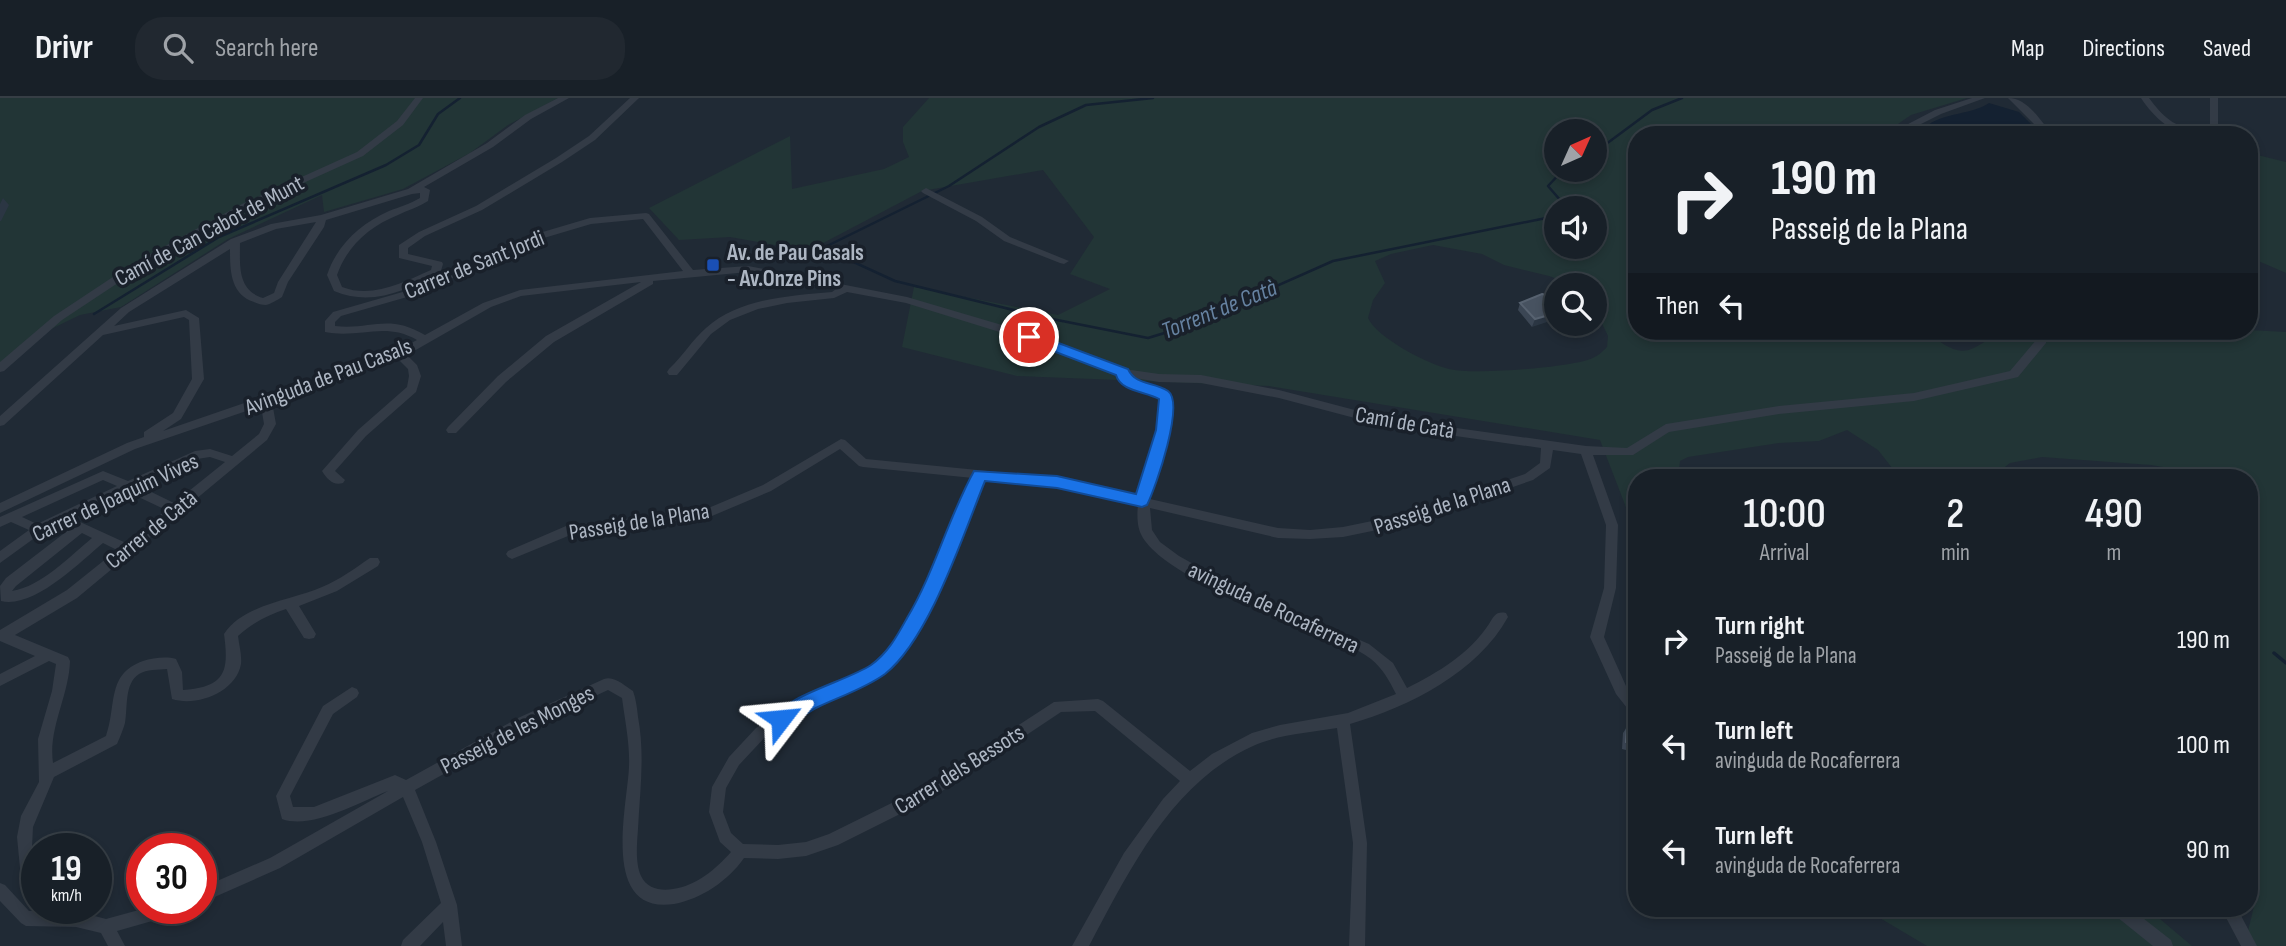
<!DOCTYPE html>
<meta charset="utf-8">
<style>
body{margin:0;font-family:"Sofia Sans Condensed",sans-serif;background:#212830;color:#f1f3f6;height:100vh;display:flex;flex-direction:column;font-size:26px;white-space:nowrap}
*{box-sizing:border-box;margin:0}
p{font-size:23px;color:#9fa3a8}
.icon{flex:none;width:38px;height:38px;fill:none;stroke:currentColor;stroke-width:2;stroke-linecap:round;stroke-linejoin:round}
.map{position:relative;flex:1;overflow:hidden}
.sheet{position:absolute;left:1628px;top:371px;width:630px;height:448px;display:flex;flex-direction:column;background:#182028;border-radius:28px;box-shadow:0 4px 10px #0003,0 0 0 2px #363e45}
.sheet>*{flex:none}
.hud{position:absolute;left:1628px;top:28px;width:630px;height:214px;border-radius:28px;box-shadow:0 4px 10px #0003,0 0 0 2px #363e45;background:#182028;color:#f1f3f6;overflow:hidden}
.needle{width:46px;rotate:45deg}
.fabs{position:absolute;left:1544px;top:21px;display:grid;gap:14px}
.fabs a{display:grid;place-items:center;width:63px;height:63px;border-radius:50%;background:#182028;box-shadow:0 4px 10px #0003,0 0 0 2px #363e45;font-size:35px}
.speed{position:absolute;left:21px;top:735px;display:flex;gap:14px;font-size:35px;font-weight:700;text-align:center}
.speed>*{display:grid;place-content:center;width:91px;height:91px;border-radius:50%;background:#182028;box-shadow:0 4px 10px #0003,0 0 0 2px #363e45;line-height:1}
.speed small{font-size:18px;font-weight:400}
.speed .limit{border:10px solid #d22;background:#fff;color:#111}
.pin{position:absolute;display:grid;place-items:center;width:60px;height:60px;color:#fff;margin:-30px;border:4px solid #fff;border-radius:50%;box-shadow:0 2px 7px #0007}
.me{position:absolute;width:77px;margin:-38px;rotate:61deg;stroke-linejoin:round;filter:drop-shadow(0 0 5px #0008)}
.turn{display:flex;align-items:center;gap:24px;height:147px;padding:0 28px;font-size:32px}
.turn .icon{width:91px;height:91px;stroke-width:2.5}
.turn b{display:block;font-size:49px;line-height:60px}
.then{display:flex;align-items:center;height:66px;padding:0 28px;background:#0003;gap:14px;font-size:26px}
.eta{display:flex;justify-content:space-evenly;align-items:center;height:119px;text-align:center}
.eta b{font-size:42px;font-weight:600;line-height:49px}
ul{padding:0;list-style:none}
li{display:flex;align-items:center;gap:21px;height:105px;padding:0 28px}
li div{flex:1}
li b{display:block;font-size:26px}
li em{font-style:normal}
header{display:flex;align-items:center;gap:42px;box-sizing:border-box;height:98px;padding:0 35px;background:#182028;border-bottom:2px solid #363e45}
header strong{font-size:33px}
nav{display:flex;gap:38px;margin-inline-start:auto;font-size:24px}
.search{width:490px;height:63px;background:#212830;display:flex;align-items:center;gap:18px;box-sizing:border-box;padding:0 24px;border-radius:28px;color:#9fa3a8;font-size:26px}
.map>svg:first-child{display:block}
.green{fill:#223536;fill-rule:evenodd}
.water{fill:#142131}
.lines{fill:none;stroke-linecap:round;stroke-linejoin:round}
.stream-far1{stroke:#142131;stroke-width:2.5}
.stream{stroke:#142131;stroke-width:3.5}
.minor{fill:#333b46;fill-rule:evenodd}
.wall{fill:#3b4654}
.shaded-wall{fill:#2b3643}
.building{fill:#475260;stroke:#576270;stroke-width:2}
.route{fill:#1a73e8;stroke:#114b97;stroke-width:2}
.transit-dot{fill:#1a4fb4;stroke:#19202a;stroke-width:2.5}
.labels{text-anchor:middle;stroke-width:7;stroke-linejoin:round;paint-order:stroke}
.street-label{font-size:23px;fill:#adb6c3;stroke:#19202a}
.poi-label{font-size:23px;font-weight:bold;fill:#adb6c3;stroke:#19202a;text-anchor:start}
.water-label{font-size:24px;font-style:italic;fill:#6682a1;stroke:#19202a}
</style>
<header>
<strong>Drivr</strong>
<div class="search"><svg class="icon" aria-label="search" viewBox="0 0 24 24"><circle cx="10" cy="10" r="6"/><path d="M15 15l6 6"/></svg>Search here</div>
<nav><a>Map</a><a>Directions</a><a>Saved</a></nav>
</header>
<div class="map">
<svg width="2286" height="848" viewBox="0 0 2286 848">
<rect width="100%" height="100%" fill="#202a35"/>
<!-- green -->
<g class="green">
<polygon points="0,0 558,0 508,27 470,55 403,91 324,114 322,97 228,141 121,209 80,217 47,233 0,266"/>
<path d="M929,0H1967L1911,17L1882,37H1636V233H1925C1975,272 1967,243 2013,233C2023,231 2035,233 2045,233C2054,233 2064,232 2072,233C2088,234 2117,252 2127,233L2249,232L2286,234V848H2244C2255,806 2267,766 2249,725V380H2192L2175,371L2151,367L2042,359L2010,365L1991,380H1900L1878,352L1847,332L1819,343L1779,345L1688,359L1680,363L1679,372L1682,380H1636V555L1628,544L1634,430L1600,342L1269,288L1017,278L902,249L914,189L1058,217L1110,191L1070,176L1094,139L1043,72L922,93L808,153L730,139L679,142L649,110L790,38L792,91L884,71L909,59L903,44V29ZM1556,33H1594V72H1556ZM1556,110H1594V149H1556ZM1433,147L1482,156L1504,167L1549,178L1574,187H1594V209L1608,238L1607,249C1601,256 1593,261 1584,263C1557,270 1475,277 1449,271C1428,266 1377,240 1368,220L1373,202L1385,185L1375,163L1391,156Z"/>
<polygon points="2249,55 2286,64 2286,175 2249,159 2249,153 2259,145 2257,126 2249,111"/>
<polygon points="1863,810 2147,810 2192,848 1927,848"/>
</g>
<!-- water -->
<path class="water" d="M1989,5L2019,14L2032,27L2031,37H1929L1922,33C1936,14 1970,18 1989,5Z"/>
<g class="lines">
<!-- stream-far1 -->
<g class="stream-far1">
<polyline points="1594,55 1652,12 1682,0"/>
<polyline points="1563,72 1548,88 1567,110"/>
<polyline points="823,150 949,88 1039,29 1086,7 1153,0"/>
<polyline points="803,151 823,150 895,183 1042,219 1148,240 1181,230 1333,163 1556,118"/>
<polyline points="94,216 219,139 386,67 419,47 438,16 460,0"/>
</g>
<!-- stream -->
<polyline class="stream" points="2274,555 2286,565"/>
<!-- minor -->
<g class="minor">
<polygon points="415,0 423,0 403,27 363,58 248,110 142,169 62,222 4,273 0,274 0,264 54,218 134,165 242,106 357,54 397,23"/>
<path d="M558,0H569L531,21L493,49L424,89L430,92L428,103C419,109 408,112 398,117C370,128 347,148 337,177L342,189C373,201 403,184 431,172L432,168L399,160V147L419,134L476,108L556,60L589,38L630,0H639L595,42L562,64L482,112L425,138L408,150V156L442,164L443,166L440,176C404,192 373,209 334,193L327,177C337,147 360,126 389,113C399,109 410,106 420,100V95L412,96L326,122L324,129L288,184L282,199C277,202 271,206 266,207C262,207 258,206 254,204C230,196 230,172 230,151L129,214L114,228L186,212L199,220L204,281L181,321L163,333L396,253L417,242C385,223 359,241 325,234V223L333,214L413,191L519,141L590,120L646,115L649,116L693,172L748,168L907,199L1056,243L1124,271L1159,276L1201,277L1279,292L1385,320L1586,348L1627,350L1666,326L1779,308L1914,295L2010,273L2037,241V233H2047L2046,245L2018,279L2014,280L1914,303L1779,316L1669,334L1633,357H1593L1618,427L1616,490L1604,539L1626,588L1636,601V617L1631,615L1616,596L1590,539L1604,490L1606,427L1581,356L1553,352L1550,370L1533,382L1406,426L1343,439L1310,441L1278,440L1150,410L1152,432L1160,444L1179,458L1231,487L1369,546L1393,565L1407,590C1439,574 1469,556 1489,526C1494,518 1496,513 1506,515L1508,519C1478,574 1409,609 1350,626L1367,745L1365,848H1349L1353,745L1337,630C1309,635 1279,636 1253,648C1171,685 1129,773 1089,848H1072L1124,755L1163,701L1180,683L1095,613L1061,614L930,701L838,747L806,758L778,761L744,760C728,783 701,801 674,806C600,817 627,710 629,669C630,646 625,623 622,600L608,592L528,629L415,692L436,744L457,807L462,848H446L443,824L420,848H401L403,842L441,805L422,744L403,699L280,770L201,805V790L270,760L388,693C359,704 312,732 282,721L276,698L323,608L352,589L357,591L359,595L357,599L333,616L290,698L293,709H314L395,677L406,682L518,620L604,581C614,577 625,588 633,593C636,601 637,610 638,619C645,657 640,692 638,731C637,745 635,765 641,778C647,791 661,793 673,791C696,788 716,771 731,754L720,744L709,714L712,689L729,659L756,630L797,604L872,568L892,550L928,488L973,380L863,369L859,368L840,351L771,393L712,418L568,438L512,461L508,459L506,456L508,453L566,428L706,411L763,387L841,341L845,342L866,361L1057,380L1138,398C1147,365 1164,335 1160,300L1119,284L1117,276L1048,249L906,205L847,194L834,200L787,205L758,211L730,222L711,236L677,277H669L667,274L669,271C683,258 692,242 706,230C740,200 789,198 832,194L836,191L748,174L653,183V186L554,244L506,284L456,335H448L446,332L448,329L498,278L546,238L641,184L521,198L491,209L407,257L417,267L421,278L416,294L366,338L335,373L345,382L343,385C333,388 327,381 322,373L358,332L407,289L409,278L408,271L398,261L272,304L276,326L267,342L77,500L15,537L68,559L70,563C69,598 48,630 53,665L106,638C117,608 106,576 143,563C153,560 166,558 176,561L182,574L183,592C226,589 229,573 224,536C243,506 293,502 322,489C339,482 354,471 370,460H378L380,464L378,468L337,493L299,508L316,536L314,540L309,541L304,540L286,511C268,517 252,525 238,538C239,547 242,557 241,566C236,594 197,609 172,601L167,571C158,572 147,571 139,576C124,586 128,609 125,625C123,632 120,639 117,646L54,679L33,729L32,749L37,774V797L32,795L20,770L17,739L21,718L39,684L38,641L52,593L56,566L49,563L0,588V576L35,558L0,543V532L67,492L117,452L103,445C80,464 34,511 1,503L0,488L6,480L71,430L68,426L70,423H78L126,445L166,412L128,394L47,431L0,465V453L29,432L11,424L0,429V419L103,373L128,383L195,353L210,351L232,358L259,336L264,326L261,308L135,351L0,415V405L127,345L144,339V334L173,315L192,281L189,222L184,219L103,237L4,327L0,328V318L121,210L231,141L271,126L321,117L408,91L487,45L525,17ZM643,121L683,173L520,192L483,205L425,237C388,215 371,232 335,228V224L341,218L421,195L527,145L591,126ZM316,124L278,184L274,195L263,200C237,192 240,167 240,145L276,131ZM1128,279L1159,284L1201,285L1279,300L1385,328L1541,350L1540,365L1525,376L1406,416L1343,429L1310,432L1278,430L1150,401C1156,364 1176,337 1171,298L1164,293ZM210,359L225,364L174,405L139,388L197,361ZM984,381L1057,388L1138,407C1137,415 1137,426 1140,434C1156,475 1277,518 1318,536C1336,543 1355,549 1371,561C1383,571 1389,582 1396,596L1348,615L1280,627L1252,635L1212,656L1190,673L1103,603L1098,601L1054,604L920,691L829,736L806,744L778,747L743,746L731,735L723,714L726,690L739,667L766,638L807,612L882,576L902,558L940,489ZM103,382L117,388L37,426L22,419ZM82,435L92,440C69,459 42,488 12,493L16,488Z"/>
<polygon points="1972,0 1985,0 1941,16 1899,37 1887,37 1935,12"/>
<path d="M2008,0C2025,0 2037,17 2047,30L2046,37H2037L2038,30Z"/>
<path d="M2141,0H2149C2165,22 2182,36 2210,29V0H2218V31C2187,49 2158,26 2141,0Z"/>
<polygon points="926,90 982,119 1010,139 1069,163 1064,166 1060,165 1004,143 976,123 923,95 921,93"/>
<polygon points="0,785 5,787 29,813 76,813 106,821 146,810 181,810 178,815 173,817 117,833 125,848 108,848 101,835 76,829 26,828 21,825 0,803"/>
<polygon points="2109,810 2130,810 2171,842 2173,848 2153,848 2112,815"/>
<polygon points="2221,810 2237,810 2257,848 2241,848"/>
</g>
</g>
<!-- wall -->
<g class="wall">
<polygon points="1556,200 1532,229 1518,212 1520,205"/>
<polygon points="1561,226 1579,226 1577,230 1571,237"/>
<polygon points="1627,629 1636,631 1636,662 1634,662 1634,654 1622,651 1623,635"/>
</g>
<!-- shaded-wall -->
<g class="shaded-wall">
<polygon points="3,100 9,107 1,123 0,123 0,106"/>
<polygon points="1556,215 1556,221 1532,229 1535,221"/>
<polygon points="1577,226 1579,226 1577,230 1571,237 1573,230"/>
</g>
<!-- building -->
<g class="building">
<polygon points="1542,196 1556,200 1556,215 1535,221 1520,205"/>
<polygon points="1627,629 1636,631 1636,647 1626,644"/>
</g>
<!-- route -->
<path class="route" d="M1029,234L1128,271C1136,288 1153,283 1168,293C1185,305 1156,389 1147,407L1142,409L1057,390L985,383C963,437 930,540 885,576C866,590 839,599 818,609C805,615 789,631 775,626L772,621C783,599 849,582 871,567C888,555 897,538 907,520C935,473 948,420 974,373L1057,378L1136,396L1156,332L1159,301C1145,293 1121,294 1116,277L1024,242L1022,239Z"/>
<!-- markers -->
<rect class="transit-dot" x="706" y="160" width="14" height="14" rx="3.5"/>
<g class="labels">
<!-- street labels -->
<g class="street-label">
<text transform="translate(209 132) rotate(-28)" y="8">Camí de Can Cabot de Munt</text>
<text transform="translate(474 166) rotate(-22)" y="8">Carrer de Sant Jordi</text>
<text transform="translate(328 278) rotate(-21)" y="8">Avinguda de Pau Casals</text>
<text transform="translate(1405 324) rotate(10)" y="8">Camí de Catà</text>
<text transform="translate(115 399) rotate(-25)" y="8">Carrer de Joaquim Vives</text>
<text transform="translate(1442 407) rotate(-18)" y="8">Passeig de la Plana</text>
<text transform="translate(639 423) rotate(-9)" y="8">Passeig de la Plana</text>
<text transform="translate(151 431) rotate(-39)" y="8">Carrer de Catà</text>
<text transform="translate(1274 509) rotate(25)" y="8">avinguda de Rocaferrera</text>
<text transform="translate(517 631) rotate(-27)" y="8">Passeig de les Monges</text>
<text transform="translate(959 671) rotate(-32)" y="8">Carrer dels Bessots</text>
</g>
<!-- poi labels -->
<g class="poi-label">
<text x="727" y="162">Av. de Pau Casals<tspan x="727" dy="26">- Av.Onze Pins</tspan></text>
</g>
<!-- water labels -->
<g class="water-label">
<text transform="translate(1219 211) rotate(-22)" y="8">Torrent de Catà</text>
</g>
</g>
</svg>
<div class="fabs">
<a><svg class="needle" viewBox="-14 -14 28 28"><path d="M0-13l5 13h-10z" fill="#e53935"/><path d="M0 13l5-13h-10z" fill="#9fa3a8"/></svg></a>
<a><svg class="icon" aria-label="sound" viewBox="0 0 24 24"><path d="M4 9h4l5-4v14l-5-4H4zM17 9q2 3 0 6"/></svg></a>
<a><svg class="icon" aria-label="search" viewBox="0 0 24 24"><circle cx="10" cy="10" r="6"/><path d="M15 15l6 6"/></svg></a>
</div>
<div class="speed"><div>19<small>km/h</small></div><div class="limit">30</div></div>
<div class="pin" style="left:1029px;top:239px;background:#d93025"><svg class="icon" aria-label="arrive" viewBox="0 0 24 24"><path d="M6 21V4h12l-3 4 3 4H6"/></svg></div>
<svg class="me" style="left:781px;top:621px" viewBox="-20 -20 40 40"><path d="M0-17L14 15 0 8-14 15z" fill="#1a73e8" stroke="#fff" stroke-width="4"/></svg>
<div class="hud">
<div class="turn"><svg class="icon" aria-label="right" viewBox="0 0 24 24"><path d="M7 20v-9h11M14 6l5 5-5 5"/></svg><div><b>190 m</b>Passeig de la Plana</div></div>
<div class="then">Then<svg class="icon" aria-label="left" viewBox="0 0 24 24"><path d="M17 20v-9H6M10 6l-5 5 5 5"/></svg></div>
</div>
<section class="sheet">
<div class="eta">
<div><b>10:00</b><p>Arrival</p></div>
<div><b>2</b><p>min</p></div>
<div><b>490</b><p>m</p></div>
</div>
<ul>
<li><svg class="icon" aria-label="right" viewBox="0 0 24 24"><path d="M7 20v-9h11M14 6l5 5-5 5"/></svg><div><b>Turn right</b><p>Passeig de la Plana</p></div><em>190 m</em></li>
<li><svg class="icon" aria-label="left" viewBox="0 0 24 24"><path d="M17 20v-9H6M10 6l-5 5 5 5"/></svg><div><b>Turn left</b><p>avinguda de Rocaferrera</p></div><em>100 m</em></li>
<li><svg class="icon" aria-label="left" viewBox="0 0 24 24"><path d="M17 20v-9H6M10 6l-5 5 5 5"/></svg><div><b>Turn left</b><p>avinguda de Rocaferrera</p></div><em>90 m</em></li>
</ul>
</section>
</div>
